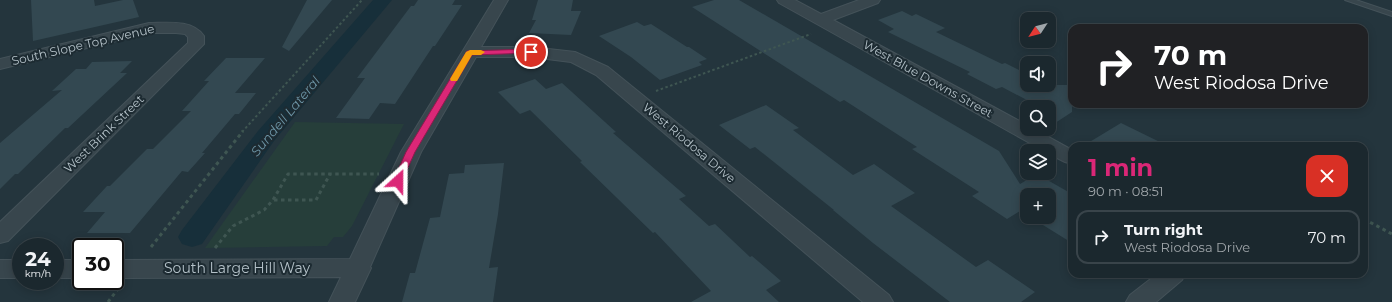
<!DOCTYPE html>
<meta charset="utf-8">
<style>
body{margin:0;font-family:Montserrat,sans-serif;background:#243036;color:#f1f3f6;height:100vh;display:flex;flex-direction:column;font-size:15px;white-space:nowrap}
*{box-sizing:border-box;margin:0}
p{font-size:13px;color:#a0a6aa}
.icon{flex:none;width:22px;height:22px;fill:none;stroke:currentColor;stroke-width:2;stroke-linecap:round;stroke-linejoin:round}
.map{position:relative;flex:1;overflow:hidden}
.sheet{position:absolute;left:1068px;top:142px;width:300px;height:136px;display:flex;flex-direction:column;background:#1b282e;border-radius:12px;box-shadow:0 2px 10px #0003,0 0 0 1px #39444a}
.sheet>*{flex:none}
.hud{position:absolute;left:1068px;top:24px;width:300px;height:84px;border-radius:12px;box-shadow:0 2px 10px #0003,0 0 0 1px #39444a;background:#202124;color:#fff;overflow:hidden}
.needle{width:26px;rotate:234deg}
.fabs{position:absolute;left:1020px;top:12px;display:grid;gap:8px}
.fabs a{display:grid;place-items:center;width:36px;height:36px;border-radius:8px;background:#1b282e;box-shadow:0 2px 10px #0003,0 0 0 1px #39444a;font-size:20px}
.speed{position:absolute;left:12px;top:238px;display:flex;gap:8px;font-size:20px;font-weight:700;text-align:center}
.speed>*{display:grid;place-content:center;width:52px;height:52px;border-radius:50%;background:#1b282e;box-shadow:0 2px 10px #0003,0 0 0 1px #39444a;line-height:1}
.speed small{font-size:10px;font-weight:400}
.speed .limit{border:2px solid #111;border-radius:6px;background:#fff;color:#111}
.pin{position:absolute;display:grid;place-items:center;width:34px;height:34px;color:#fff;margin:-17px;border:2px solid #fff;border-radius:50%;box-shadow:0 1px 4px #0007}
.me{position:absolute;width:44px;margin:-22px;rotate:24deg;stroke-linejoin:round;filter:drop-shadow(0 0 3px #0008)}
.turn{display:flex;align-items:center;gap:14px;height:84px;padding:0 20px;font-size:18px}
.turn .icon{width:52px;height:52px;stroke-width:2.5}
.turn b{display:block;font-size:28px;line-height:34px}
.round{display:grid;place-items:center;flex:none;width:42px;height:42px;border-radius:12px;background:#243036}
.headline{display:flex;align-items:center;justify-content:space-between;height:68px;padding:0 20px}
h1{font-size:24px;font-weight:700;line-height:30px;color:#db2777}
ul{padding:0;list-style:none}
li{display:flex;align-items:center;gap:12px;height:54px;margin:0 8px 6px;padding:0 12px;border:2px solid #39444a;border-radius:12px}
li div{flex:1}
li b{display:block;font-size:15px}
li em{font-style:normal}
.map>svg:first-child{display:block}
.green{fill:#263e3a}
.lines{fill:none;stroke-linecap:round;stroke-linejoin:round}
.canal{fill:#172f3a;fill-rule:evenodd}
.building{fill:#334851}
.service-casing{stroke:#445259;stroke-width:2}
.minor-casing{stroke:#445259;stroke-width:2}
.path-far1{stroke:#3f5652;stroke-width:2;stroke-dasharray:2.5 2.5;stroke-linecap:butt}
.path{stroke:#3f5652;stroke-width:3;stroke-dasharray:3.5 3.5;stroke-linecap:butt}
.service{fill:#38464d;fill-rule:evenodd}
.minor{fill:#38464d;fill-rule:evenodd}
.route{fill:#db2777;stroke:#8e194d}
.slow{fill:#f59e0b}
.labels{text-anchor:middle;stroke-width:4;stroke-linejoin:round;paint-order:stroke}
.street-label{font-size:12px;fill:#b4c1c8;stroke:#1d2b32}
.water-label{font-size:13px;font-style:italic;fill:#6d95a6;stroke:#1d2b32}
.near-street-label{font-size:14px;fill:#b4c1c8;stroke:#1d2b32}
</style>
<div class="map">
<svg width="1392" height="302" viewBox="0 0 1392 302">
<rect width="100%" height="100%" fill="#24353d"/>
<!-- green -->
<polygon class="green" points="295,122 404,124 352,226 343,237 334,237 327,246 205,248"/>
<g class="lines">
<!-- canal -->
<polygon class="canal" points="373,0 392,0 274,141 202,244 192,247 182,244 178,237 182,230 258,131"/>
</g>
<!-- building -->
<g class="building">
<polygon points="31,0 94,0 95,6 123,0 133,0 139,17 33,41"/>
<polygon points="307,0 332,0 289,51 282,47"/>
<polygon points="418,0 455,0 452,5 462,5 435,46 433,46 395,104 380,103 369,119 336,118 365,78 357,78 411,6 414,6"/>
<polygon points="538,0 573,0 571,11 581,11 571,35 529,33 536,20 532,20"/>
<polygon points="714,0 739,0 999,151 1020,184 1037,174 1072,194 1072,243 1030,217 1049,217 1049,195 1027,195 1027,215 1020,211 1007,219 972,196 979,192 912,149 917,147 844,100 840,102 692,7"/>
<polygon points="902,11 912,16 916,14 945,28 936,32 1002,64 1005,63 1027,74 1027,85 1072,85 1072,112 1049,127 1049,107 1040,107 1002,87 996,89 967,74 970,72 888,32 894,29 878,20"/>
<polygon points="637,22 644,26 651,24 687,47 689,47 707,59 699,62 702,65 660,80 631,57 599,36"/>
<polygon points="226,58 265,58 235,93 256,93 239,114 235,114 202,153 205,153 188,172 182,171 130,233 87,233 105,212 83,212 107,186 110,186 147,149 153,149 191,111 182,111 209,81 204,81"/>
<polygon points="132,61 120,73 127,73 68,128 65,128 18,174 15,174 0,189 0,143 62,90 52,91 76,69 86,69 92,62"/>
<polygon points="535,79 546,89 562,83 616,132 613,133 686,196 679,199 709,226 715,224 750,257 752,256 781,281 766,290 779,302 691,302 711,291 655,232 653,233 580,162 582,161 530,110 520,114 498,92"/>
<polygon points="766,105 799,128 793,130 853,175 874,164 915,193 891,206 976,267 988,260 1035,292 1021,302 950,302 873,243 833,210 834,210 755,147 750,149 719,125"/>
<polygon points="1121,123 1168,146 1083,146"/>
<polygon points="504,163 498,214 489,268 498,267 493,302 402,302 410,273 415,273 430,218 440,217 449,174 464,173 465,165"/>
</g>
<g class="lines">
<defs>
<polygon id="service" points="1345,0 1356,0 1392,12 1392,16"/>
<g id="minor">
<polygon points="494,0 508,0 481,47 531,47 575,52 608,67 889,295 893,302 863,302 596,75 571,62 531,57 476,57 421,152 370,267 371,268 355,302 329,302 341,277 115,278 115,260 350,259 401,152"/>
<polygon points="777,0 795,0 821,14 859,0 880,0 878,3 833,20 1027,125 1027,129 1034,129 1072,150 1072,164 1065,162 1049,154 1049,151 1044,151 815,23 779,3"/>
<path d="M149,23C167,23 192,19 204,36V44L8,241L0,243V222L188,43V37L185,34L176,33H149L0,69V59Z"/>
<rect x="0" y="260" width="21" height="18"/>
<rect x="55" y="260" width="26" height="18"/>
<polygon points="1157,274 1185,274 1182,280 1156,302 1126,302 1130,295"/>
</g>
</defs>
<!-- service casing -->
<use href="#service" class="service-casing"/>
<!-- minor casing -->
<use href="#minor" class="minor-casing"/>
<!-- path-far1 -->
<g class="path-far1">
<polyline points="656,91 811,34"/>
<polyline points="242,132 362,0"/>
</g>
<!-- path -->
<g class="path">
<polyline points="274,200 316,200 330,174"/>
<polyline points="1364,219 1392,234"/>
<polyline points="151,247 243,131"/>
<polyline points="215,248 233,226 264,210 273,200 288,174 379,174"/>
<polyline points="108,302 118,289"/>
</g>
<!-- service -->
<use href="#service" class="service"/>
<!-- minor -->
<use href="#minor" class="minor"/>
</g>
<!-- route -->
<polygon class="route" points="531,49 534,52 533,53 472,55 415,152 402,181 398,184 394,183 393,181 406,152 467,51"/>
<!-- slow -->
<polygon class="slow" points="470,50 481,50 485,52 481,55 472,55 457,81 451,81 450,79 466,52"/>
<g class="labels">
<!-- street labels -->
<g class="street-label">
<text transform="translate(83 45) rotate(-13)" y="4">South Slope Top Avenue</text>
<text transform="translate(928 79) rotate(29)" y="4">West Blue Downs Street</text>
<text transform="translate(104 134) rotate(-44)" y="4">West Brink Street</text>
<text transform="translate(689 143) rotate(40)" y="4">West Riodosa Drive</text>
</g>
<!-- water labels -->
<g class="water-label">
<text transform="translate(285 116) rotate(-50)" y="5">Sundell Lateral</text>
</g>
<!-- near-street labels -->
<g class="near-street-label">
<text x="237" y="273">South Large Hill Way</text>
</g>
</g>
</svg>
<div class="fabs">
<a><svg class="needle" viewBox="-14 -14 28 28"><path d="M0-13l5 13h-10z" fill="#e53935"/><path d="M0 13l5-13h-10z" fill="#a0a6aa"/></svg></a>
<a><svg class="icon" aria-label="sound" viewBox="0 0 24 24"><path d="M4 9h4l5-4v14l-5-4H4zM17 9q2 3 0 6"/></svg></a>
<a><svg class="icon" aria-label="search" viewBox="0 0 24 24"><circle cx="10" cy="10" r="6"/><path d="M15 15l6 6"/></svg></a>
<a><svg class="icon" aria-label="layers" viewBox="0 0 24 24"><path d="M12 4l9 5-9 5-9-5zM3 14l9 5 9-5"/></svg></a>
<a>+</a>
</div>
<div class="speed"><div>24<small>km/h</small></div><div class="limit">30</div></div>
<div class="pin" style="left:531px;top:52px;background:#d93025"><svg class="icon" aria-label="arrive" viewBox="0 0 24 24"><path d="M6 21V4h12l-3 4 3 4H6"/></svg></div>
<svg class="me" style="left:398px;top:181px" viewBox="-20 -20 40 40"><path d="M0-17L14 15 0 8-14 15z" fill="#db2777" stroke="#fff" stroke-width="4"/></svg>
<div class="hud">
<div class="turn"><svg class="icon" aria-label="right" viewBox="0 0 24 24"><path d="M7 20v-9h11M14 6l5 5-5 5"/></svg><div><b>70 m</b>West Riodosa Drive</div></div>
</div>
<section class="sheet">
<div class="headline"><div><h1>1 min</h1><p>90 m · 08:51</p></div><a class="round" style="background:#d93025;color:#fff"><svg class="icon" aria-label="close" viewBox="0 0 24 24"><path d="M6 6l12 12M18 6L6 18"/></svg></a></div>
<ul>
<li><svg class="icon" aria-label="right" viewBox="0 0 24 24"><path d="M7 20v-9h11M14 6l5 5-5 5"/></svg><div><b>Turn right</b><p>West Riodosa Drive</p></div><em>70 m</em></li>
</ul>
</section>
</div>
